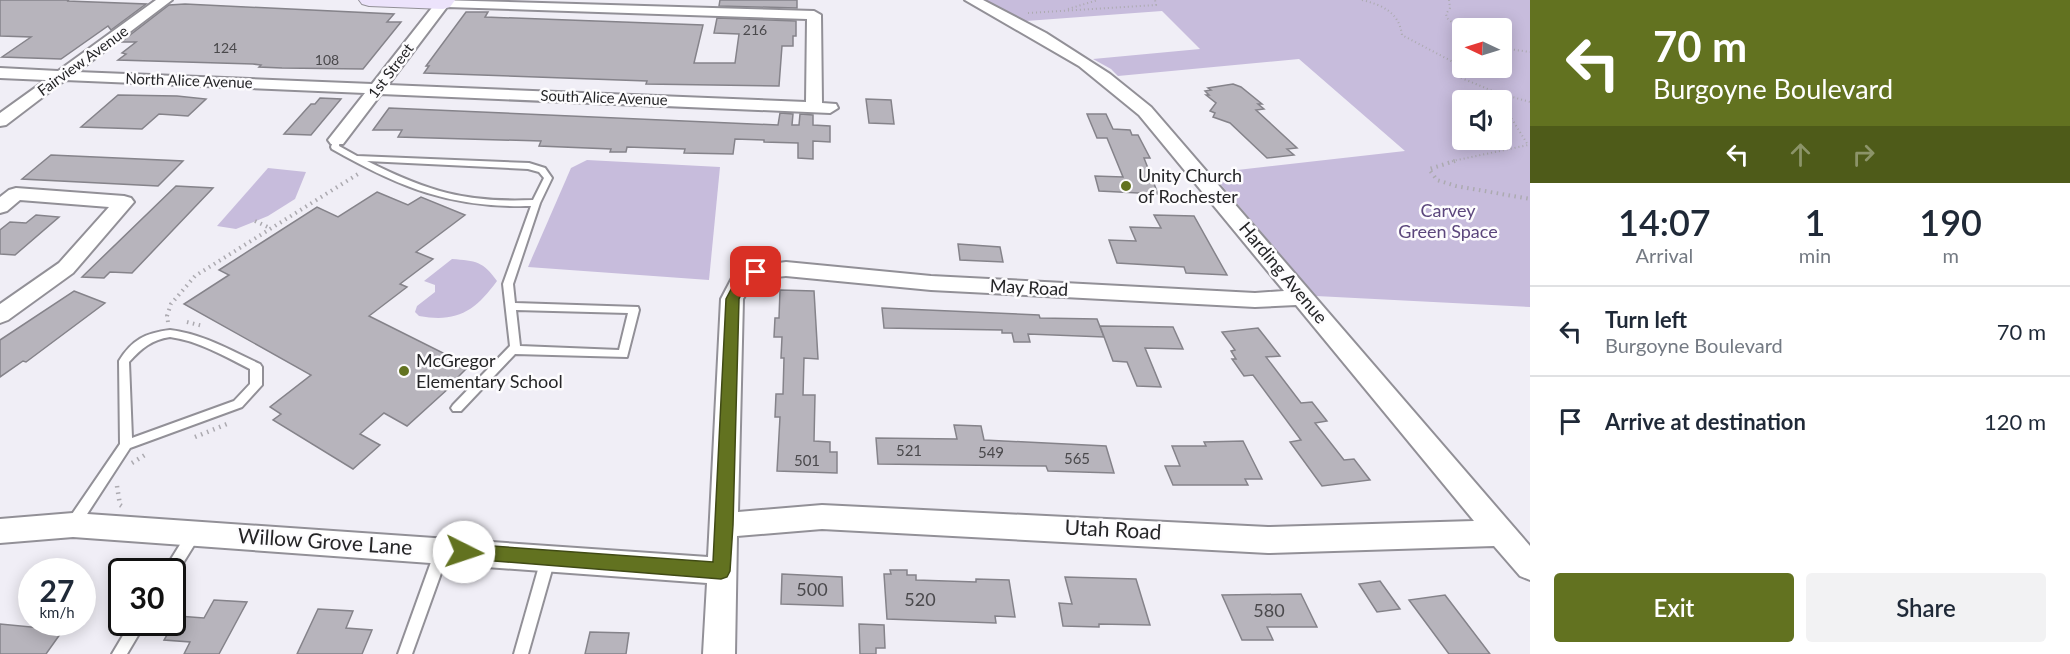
<!DOCTYPE html>
<style>
body{margin:0;font-family:Lato,sans-serif;background:#f2f2f3;color:#1f2937;height:100vh;display:flex;flex-direction:column;font-size:22px;white-space:nowrap}
*{box-sizing:border-box;margin:0}
p{font-size:20px;color:#747a83}
.icon{flex:none;width:33px;height:33px;fill:none;stroke:currentColor;stroke-width:2;stroke-linecap:round;stroke-linejoin:round}
.map{position:relative;flex:1;overflow:hidden}
.side{display:flex;flex-direction:column;background:#fff;width:540px}
.side>*{flex:none}
.banner{background:#627220;color:#fff;overflow:hidden}
.needle{width:39px;rotate:274deg}
.fabs{position:absolute;left:1452px;top:18px;display:grid;gap:12px}
.fabs a{display:grid;place-items:center;width:60px;height:60px;border-radius:6px;background:#fff;box-shadow:0 3px 15px #0003;font-size:30px}
.speed{position:absolute;left:18px;top:558px;display:flex;gap:12px;font-size:30px;font-weight:700;text-align:center}
.speed>*{display:grid;place-content:center;width:78px;height:78px;border-radius:50%;background:#fff;box-shadow:0 3px 15px #0003;line-height:1}
.speed small{font-size:15px;font-weight:400}
.speed .limit{border:3px solid #111;border-radius:9px;background:#fff;color:#111}
.pin{position:absolute;display:grid;place-items:center;width:51px;height:51px;color:#fff;margin:-26px;border-radius:12px;box-shadow:0 3px 9px #0006}
.me{position:absolute;width:66px;margin:-33px;rotate:94deg;stroke-linejoin:round;filter:drop-shadow(0 0 4px #0008)}
.turn{display:flex;align-items:center;gap:21px;height:126px;padding:0 24px;font-size:27px}
.turn .icon{width:78px;height:78px;stroke-width:2.5}
.turn b{display:block;font-size:42px;line-height:51px}
.lanes{display:flex;align-items:center;height:57px;padding:0 24px;background:#0003;justify-content:center;gap:30px;direction:ltr}
.lanes .off{opacity:.35}
.eta{display:flex;justify-content:space-evenly;align-items:center;height:102px;text-align:center}
.eta b{font-size:36px;font-weight:600;line-height:42px}
.primary-button{display:flex;gap:12px;margin-top:auto;padding:12px 24px}
.primary-button a{flex:1;height:69px;border-radius:6px;background:#627220;color:#fff;font-size:24px;font-weight:600;line-height:69px;text-align:center}
.primary-button a+a{background:#f2f2f3;color:#1f2937}
ul{padding:0;list-style:none}
li{display:flex;align-items:center;gap:18px;height:90px;padding:0 24px;border-top:2px solid #e0e1e3}
li div{flex:1}
li b{display:block;font-size:22px}
li em{font-style:normal}
main{display:flex;flex:1;min-height:0}
.map>svg:first-child{display:block}
.green{fill:#c7bcdc;fill-rule:evenodd}
.building{fill:#b7b4bc;stroke:#85838a;stroke-width:1.5}
.lines{fill:none;stroke-linecap:round;stroke-linejoin:round}
.lane-casing{stroke:#929097;stroke-width:4}
.street-casing{stroke:#929097;stroke-width:4}
.secondary-casing{stroke:#929097;stroke-width:2}
.path-far2{stroke:#acaab0;stroke-width:2;stroke-dasharray:1 3;stroke-linecap:butt}
.path-far1{stroke:#acaab0;stroke-width:4;stroke-dasharray:1.5 4.5;stroke-linecap:butt}
.path{stroke:#acaab0;stroke-width:4.5;stroke-dasharray:1.5 5;stroke-linecap:butt}
.lane{fill:#fff;fill-rule:evenodd}
.street{fill:#fff;fill-rule:evenodd}
.secondary{fill:#ece3fb;fill-rule:evenodd}
.route{fill:#627220;stroke:#404a15;stroke-width:1.5}
.poi-dot{fill:#627220;stroke:#fdfcfe;stroke-width:2}
.labels{text-anchor:middle;stroke-width:5;stroke-linejoin:round;paint-order:stroke}
.far-number-label{font-size:14px;fill:#4a494c}
.far-street-label{font-size:15px;fill:#252527;stroke:#fdfcfe}
.number-label{font-size:15px;fill:#4a494c}
.poi-label{font-size:18px;fill:#252527;stroke:#fdfcfe;text-anchor:start}
.park-label{font-size:18px;fill:#5b467c;stroke:#fdfcfe}
.street-label{font-size:18px;fill:#252527;stroke:#fdfcfe}
.near-number-label{font-size:18px;fill:#4a494c}
.near-street-label{font-size:21px;fill:#252527;stroke:#fdfcfe}
</style>
<main>
<div class="map">
<svg width="1530" height="654" viewBox="0 0 1530 654">
<rect width="100%" height="100%" fill="#f0eef6"/>
<!-- green -->
<g class="green">
<path d="M983,0H1530V307L1316,296L1211,173L1405,151L1299,59L1118,76L1111,69L1093,59L1200,49L1162,11L1026,21ZM1462,28H1502V68H1462ZM1462,100H1502V140H1462Z"/>
<polygon points="587,160 720,167 709,280 528,267 571,168"/>
<polygon points="268,168 306,172 295,199 268,216 236,229 217,226"/>
<path d="M452,259C476,261 483,261 497,281C475,311 457,323 419,316L415,312L417,306L435,292V285L424,281Z"/>
</g>
<!-- building -->
<g class="building">
<polygon points="0,0 69,0 67,1 146,4 111,30 108,26 61,59 2,57 31,37 0,36"/>
<polygon points="720,0 797,0 797,8 719,6"/>
<polygon points="185,4 394,14 387,22 401,22 363,69 282,68 259,67 261,65 253,64 118,60 126,54 122,53 136,42 121,42 169,5"/>
<polygon points="466,12 488,12 485,17 703,25 694,63 735,63 739,34 714,33 717,18 796,21 796,36 793,36 793,46 782,46 779,86 646,84 647,81 424,73 429,66 426,66"/>
<polygon points="1233,84 1241,87 1262,104 1258,104 1264,109 1256,110 1297,148 1287,149 1294,155 1267,158 1230,123 1213,117 1215,113 1210,111 1216,103 1206,95 1209,95 1205,91 1211,90 1208,88"/>
<polygon points="118,95 177,96 206,99 188,116 159,114 142,129 81,127"/>
<polygon points="320,98 341,99 311,135 284,134 311,104 315,104"/>
<polygon points="866,99 891,100 894,124 869,123"/>
<polygon points="389,108 778,125 780,113 793,114 792,125 799,125 800,114 813,115 813,125 830,126 830,142 813,141 813,159 798,158 798,143 764,142 764,140 735,139 733,154 684,153 685,149 627,147 626,152 610,152 611,149 539,146 541,141 398,137 402,130 373,130"/>
<polygon points="1087,114 1106,114 1113,129 1130,130 1132,135 1138,135 1150,158 1144,158 1158,194 1099,191 1095,176 1123,177 1107,138 1097,138"/>
<polygon points="51,155 183,161 158,186 22,179"/>
<polygon points="176,186 213,188 132,273 110,272 104,278 82,277"/>
<polygon points="377,192 408,205 421,197 465,215 416,252 433,259 400,284 407,287 369,316 469,366 458,377 460,378 407,426 384,413 360,434 380,445 353,469 273,420 281,414 270,407 311,375 184,304 229,275 219,270 317,207 338,217"/>
<polygon points="36,215 59,217 15,255 0,254 0,230 10,222 26,223"/>
<polygon points="1154,215 1194,216 1227,275 1186,273 1184,267 1117,263 1109,240 1136,241 1130,227 1161,228"/>
<polygon points="958,244 1000,247 1003,262 960,260"/>
<polygon points="780,290 814,291 818,359 804,358 803,395 815,395 814,441 830,442 830,452 837,452 837,473 777,471 780,417 775,417 776,394 783,394 784,358 781,358 782,337 774,337 775,318 779,318"/>
<polygon points="74,291 105,303 26,362 23,361 0,377 0,340"/>
<polygon points="882,308 1039,315 1040,318 1097,319 1104,337 1028,334 1030,342 1014,342 1012,333 1002,333 1002,330 884,328"/>
<polygon points="1100,326 1173,327 1183,349 1145,348 1161,387 1137,386 1127,362 1113,361"/>
<polygon points="1258,328 1280,356 1266,357 1301,403 1312,402 1327,421 1315,423 1344,460 1354,459 1370,480 1322,486 1290,442 1301,440 1253,375 1244,376 1232,359 1236,359 1231,351 1235,350 1222,332"/>
<polygon points="954,425 981,426 984,440 1106,446 1114,473 1048,471 1046,466 878,464 876,438 957,439"/>
<polygon points="1243,441 1262,479 1245,479 1248,485 1173,485 1165,466 1180,466 1172,446 1206,446 1204,442"/>
<polygon points="890,570 907,570 907,575 916,575 916,580 976,582 976,579 1009,580 1015,617 995,616 996,623 887,619 884,574 891,574"/>
<polygon points="782,574 842,577 843,606 781,604"/>
<polygon points="1065,577 1136,579 1150,625 1099,624 1099,627 1063,626 1059,603 1072,604"/>
<polygon points="1380,581 1400,609 1377,612 1359,584"/>
<polygon points="1301,594 1317,627 1267,627 1273,640 1242,640 1222,595"/>
<polygon points="1445,595 1490,654 1449,654 1409,600"/>
<polygon points="214,600 247,602 219,654 184,654 190,642 164,640 178,616 204,618"/>
<polygon points="318,609 353,611 346,628 372,630 362,654 297,654"/>
<polygon points="0,624 63,630 46,654 0,654"/>
<polygon points="859,624 884,625 885,648 876,648 876,654 860,654"/>
<polygon points="590,632 629,633 626,654 585,654"/>
</g>
<g class="lines">
<defs>
<g id="lane">
<path d="M334,138H340L339,146L357,156L529,163L545,168L552,178L540,203L513,284L515,303L638,307L639,310L627,357L515,354L461,411H453L451,408L453,405L510,346L503,284L531,206C450,208 401,188 332,149L331,147ZM367,161L528,169L539,172L544,178L533,200C465,203 427,191 367,161ZM516,310L628,313L619,350L520,346Z"/>
<path d="M170,330C203,334 230,350 260,364L262,367V385L242,407L130,448L78,528L73,530L68,528L67,524L68,520L120,444L119,361C132,340 145,333 170,330ZM170,337C199,341 224,356 250,369V384L234,401L132,438L129,362C142,348 151,340 170,337Z"/>
<polygon points="194,528 199,530 201,534 175,576 172,577 172,572 163,572 189,530"/>
<polygon points="442,545 447,547 449,551 412,654 398,654 435,551 437,547"/>
<polygon points="548,553 553,555 555,559 528,654 514,654 541,559 543,555"/>
<polygon points="131,622 146,622 127,654 112,654"/>
</g>
<g id="street">
<path d="M156,0H172L77,72L372,84L438,0L814,11L821,15L822,103L836,104L838,108L830,113L381,94L343,144H331L328,140L365,93L65,80L6,125L0,126V113L46,80L0,78V68L58,71ZM447,7L807,19L806,102L388,85Z"/>
<path d="M965,0H983L1046,33L1110,74L1151,107L1530,546V580L1520,576L1494,546L1268,553L822,529L737,536L735,654H703L707,583L73,537L0,543V519L73,513L708,557L721,299L732,278L749,267L786,262L931,276L1255,293L1284,291L1139,115L1079,66ZM786,276L931,290L1255,307L1296,305L1474,521L1268,527L822,505L738,512L743,299C753,279 765,278 786,276Z"/>
<polygon points="16,188 124,196 131,198 134,202 73,273 8,320 0,323 0,304 59,263 109,207 20,200 7,211 0,213 0,197 9,190"/>
</g>
<polygon id="secondary" points="359,0 455,0 450,7 443,9 369,6 362,4"/>
</defs>
<!-- lane casing -->
<use href="#lane" class="lane-casing"/>
<!-- street casing -->
<use href="#street" class="street-casing"/>
<!-- secondary casing -->
<use href="#secondary" class="secondary-casing"/>
<!-- path-far2 -->
<g class="path-far2">
<path d="M1362,0C1382,5 1399,12 1402,35L1455,63L1461,69L1459,77L1495,92L1530,102"/>
<polyline points="1449,0 1450,8 1446,14 1447,18 1462,31"/>
<polyline points="1068,9 1098,0"/>
<polyline points="1028,13 1156,5 1155,0"/>
<polyline points="1502,48 1530,52"/>
<polyline points="1448,162 1528,145 1502,103"/>
</g>
<!-- path-far1 -->
<g class="path-far1">
<polyline points="1455,161 1429,169 1437,180 1456,186 1530,199"/>
<polyline points="255,221 270,228"/>
<polyline points="168,322 167,316 171,304 195,276 358,174"/>
<polyline points="187,322 203,326"/>
</g>
<!-- path -->
<g class="path">
<polyline points="195,437 227,424"/>
<polyline points="132,463 148,453"/>
<polyline points="117,486 120,505 123,507"/>
</g>
<!-- lane -->
<use href="#lane" class="lane"/>
<!-- street -->
<use href="#street" class="street"/>
<!-- secondary -->
<use href="#secondary" class="secondary"/>
</g>
<!-- route -->
<polygon class="route" points="756,268 763,272 745,286 739,299 733,525 730,571 727,577 721,579 457,558 455,552 457,547 464,544 713,562 726,299 736,280"/>
<!-- markers -->
<g class="poi-dot">
<circle cx="1126" cy="186" r="6"/>
<circle cx="404" cy="371" r="6"/>
</g>
<g class="labels">
<!-- far-number labels -->
<g class="far-number-label">
<text x="755" y="35">216</text>
<text x="225" y="53">124</text>
<text x="327" y="65">108</text>
</g>
<!-- far-street labels -->
<g class="far-street-label">
<text transform="translate(83 61) rotate(-36)" y="5">Fairview Avenue</text>
<text transform="translate(391 71) rotate(-53)" y="5">1st Street</text>
<text transform="translate(189 81) rotate(2)" y="5">North Alice Avenue</text>
<text transform="translate(604 98) rotate(2)" y="5">South Alice Avenue</text>
</g>
<!-- number labels -->
<g class="number-label">
<text x="909" y="456">521</text>
<text x="991" y="458">549</text>
<text x="1077" y="464">565</text>
<text x="807" y="466">501</text>
</g>
<!-- poi labels -->
<g class="poi-label">
<text x="1138" y="182">Unity Church<tspan x="1138" dy="21">of Rochester</tspan></text>
<text x="416" y="367">McGregor<tspan x="416" dy="21">Elementary School</tspan></text>
</g>
<!-- park labels -->
<g class="park-label">
<text x="1448" y="217">Carvey<tspan x="1448" dy="21">Green Space</tspan></text>
</g>
<!-- street labels -->
<g class="street-label">
<text transform="translate(1283 273) rotate(50)" y="6">Harding Avenue</text>
<text transform="translate(1029 288) rotate(3)" y="6">May Road</text>
</g>
<!-- near-number labels -->
<g class="near-number-label">
<text x="812" y="596">500</text>
<text x="920" y="606">520</text>
<text x="1269" y="617">580</text>
</g>
<!-- near-street labels -->
<g class="near-street-label">
<text transform="translate(1113 530) rotate(3)" y="7">Utah Road</text>
<text transform="translate(325 542) rotate(4)" y="7">Willow Grove Lane</text>
</g>
</g>
</svg>
<div class="fabs">
<a><svg class="needle" viewBox="-14 -14 28 28"><path d="M0-13l5 13h-10z" fill="#e53935"/><path d="M0 13l5-13h-10z" fill="#747a83"/></svg></a>
<a><svg class="icon" aria-label="sound" viewBox="0 0 24 24"><path d="M4 9h4l5-4v14l-5-4H4zM17 9q2 3 0 6"/></svg></a>
</div>
<div class="speed"><div>27<small>km/h</small></div><div class="limit">30</div></div>
<div class="pin" style="left:756px;top:272px;background:#d93025"><svg class="icon" aria-label="arrive" viewBox="0 0 24 24"><path d="M6 21V4h12l-3 4 3 4H6"/></svg></div>
<svg class="me" style="left:464px;top:552px" viewBox="-20 -20 40 40"><circle r="19" fill="#fff"/><path d="M0-13L10 11 0 6-10 11z" fill="#627220"/></svg>
</div>
<section class="side">
<div class="banner">
<div class="turn"><svg class="icon" aria-label="left" viewBox="0 0 24 24"><path d="M17 20v-9H6M10 6l-5 5 5 5"/></svg><div><b>70 m</b>Burgoyne Boulevard</div></div>
<div class="lanes"><svg class="icon" aria-label="left" viewBox="0 0 24 24"><path d="M17 20v-9H6M10 6l-5 5 5 5"/></svg><svg class="icon off" aria-label="ahead" viewBox="0 0 24 24"><path d="M12 20V5M6 11l6-6 6 6"/></svg><svg class="icon off" aria-label="right" viewBox="0 0 24 24"><path d="M7 20v-9h11M14 6l5 5-5 5"/></svg></div>
</div>
<div class="eta">
<div><b>14:07</b><p>Arrival</p></div>
<div><b>1</b><p>min</p></div>
<div><b>190</b><p>m</p></div>
</div>
<ul>
<li><svg class="icon" aria-label="left" viewBox="0 0 24 24"><path d="M17 20v-9H6M10 6l-5 5 5 5"/></svg><div><b>Turn left</b><p>Burgoyne Boulevard</p></div><em>70 m</em></li>
<li><svg class="icon" aria-label="arrive" viewBox="0 0 24 24"><path d="M6 21V4h12l-3 4 3 4H6"/></svg><div><b>Arrive at destination</b></div><em>120 m</em></li>
</ul>
<div class="primary-button"><a>Exit</a><a>Share</a></div>
</section>
</main>
